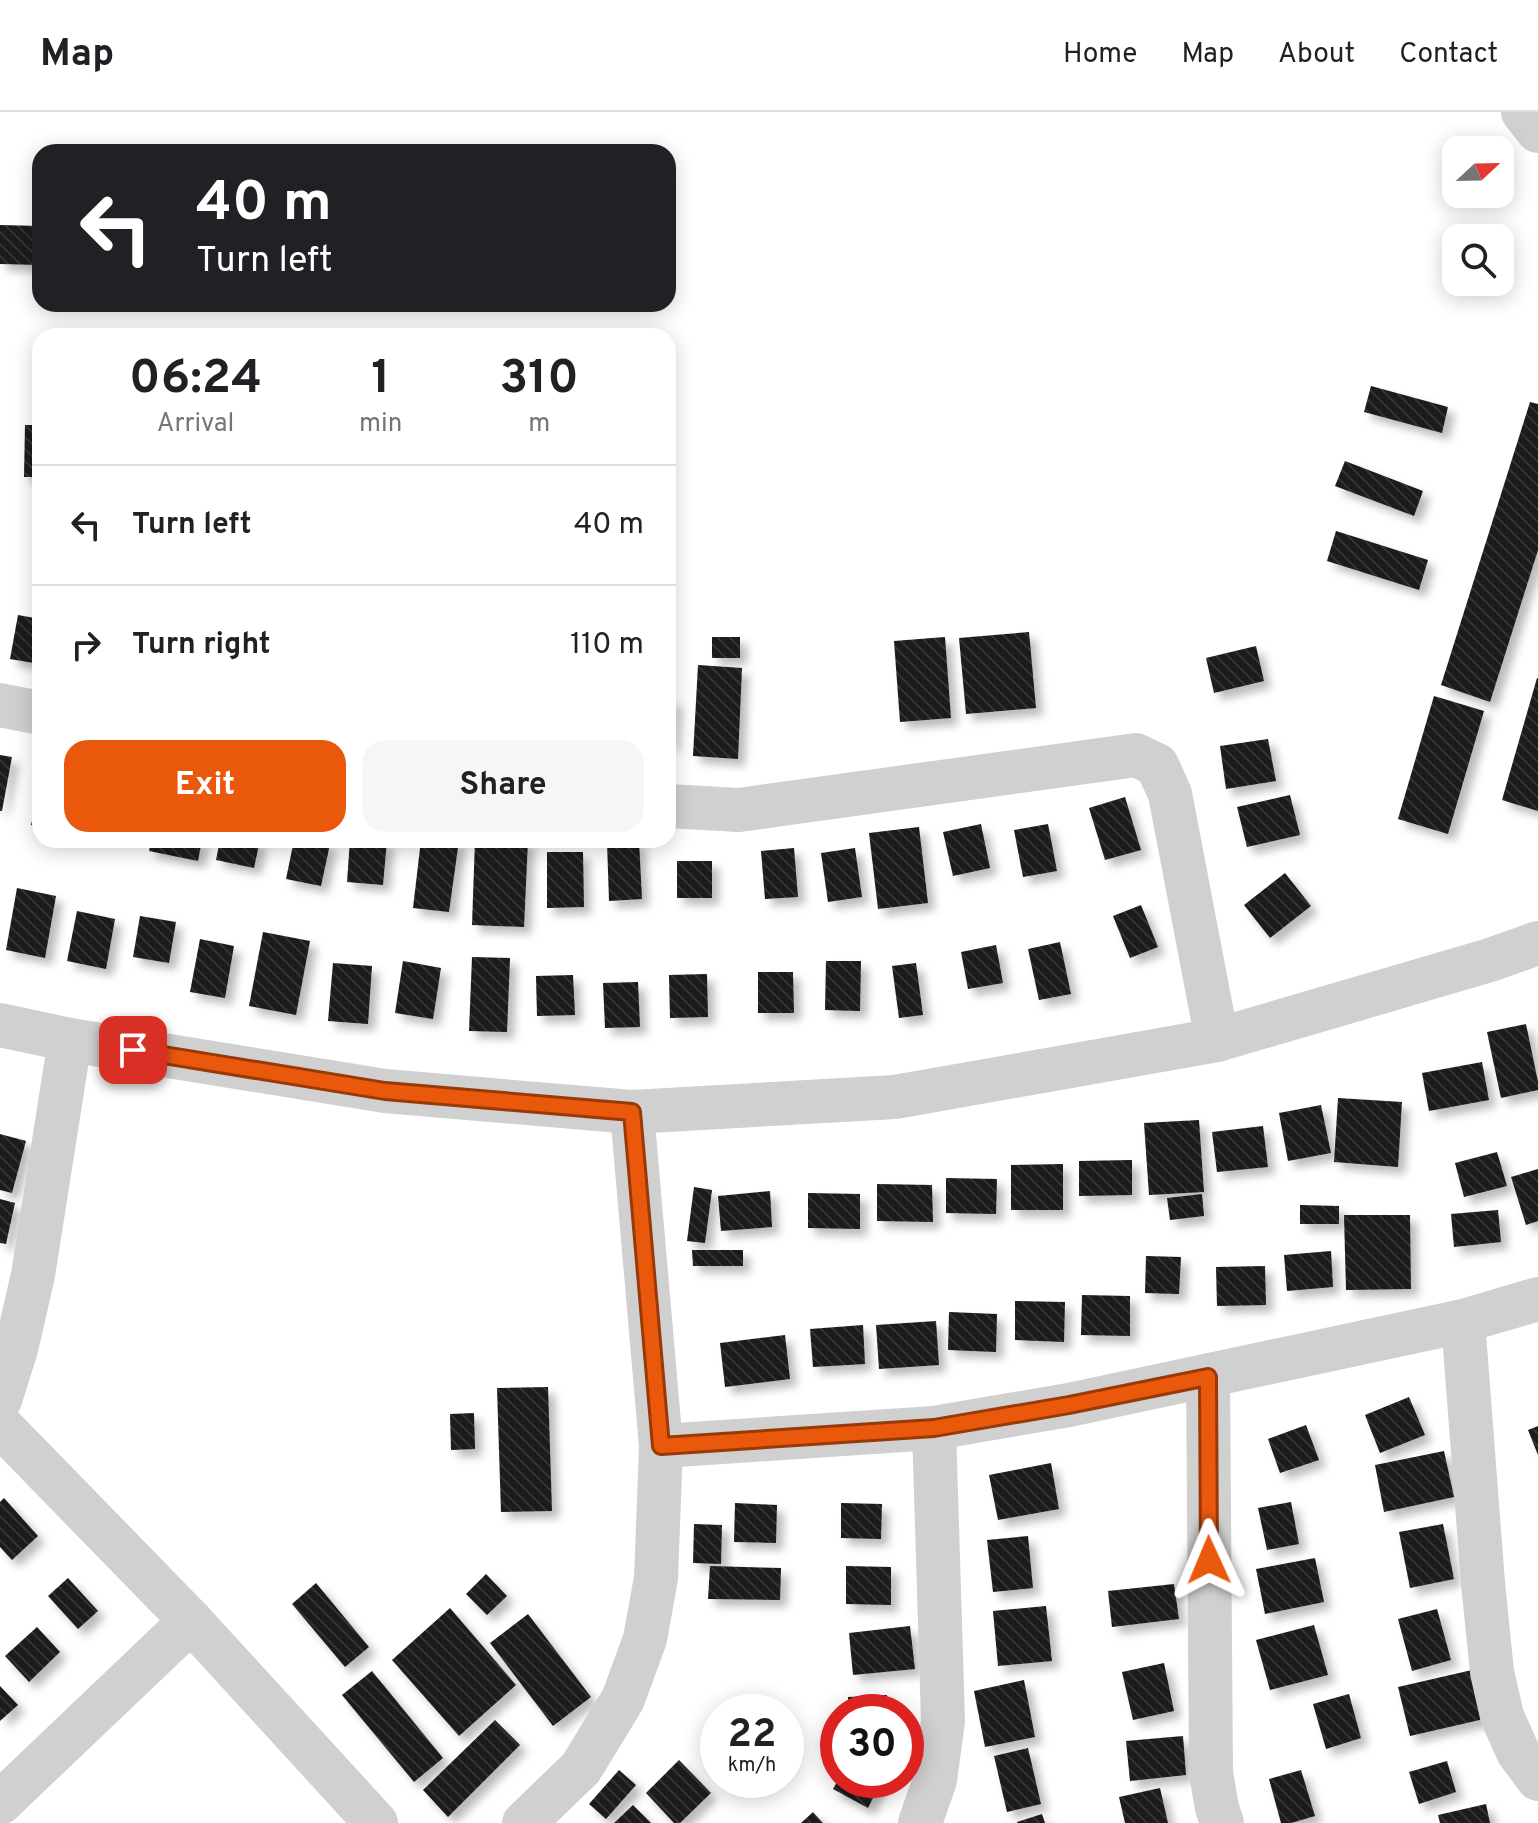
<!DOCTYPE html>
<style>
body{margin:0;font-family:Overpass,sans-serif;background:#f6f6f6;color:#202124;height:100vh;display:flex;flex-direction:column;font-size:30px;white-space:nowrap}
*{box-sizing:border-box;margin:0}
p{font-size:26px;color:#757577}
.icon{flex:none;width:44px;height:44px;fill:none;stroke:currentColor;stroke-width:2;stroke-linecap:round;stroke-linejoin:round}
.map{position:relative;flex:1;overflow:hidden}
.drawer{position:absolute;left:32px;top:216px;width:644px;height:520px;display:flex;flex-direction:column;background:#fff;border-radius:24px;box-shadow:0 4px 20px #0003}
.drawer>*{flex:none}
.hud{position:absolute;left:32px;top:32px;width:644px;height:168px;border-radius:24px;box-shadow:0 4px 20px #0003;background:#202124;color:#fff;overflow:hidden}
.needle{width:52px;rotate:68deg}
.tools{position:absolute;left:1442px;top:24px;display:grid;gap:16px}
.tools a{display:grid;place-items:center;width:72px;height:72px;border-radius:16px;background:#fff;box-shadow:0 4px 20px #0003;font-size:40px}
.speed{position:absolute;left:700px;top:1582px;display:flex;gap:16px;font-size:40px;font-weight:700;text-align:center}
.speed>*{display:grid;place-content:center;width:104px;height:104px;border-radius:50%;background:#fff;box-shadow:0 4px 20px #0003;line-height:1}
.speed small{font-size:20px;font-weight:400}
.speed .limit{border:12px solid #d22;background:#fff;color:#111}
.pin{position:absolute;display:grid;place-items:center;width:68px;height:68px;color:#fff;margin:-34px;border-radius:16px;box-shadow:0 4px 12px #0006}
.me{position:absolute;width:88px;margin:-44px;rotate:359deg;stroke-linejoin:round;filter:drop-shadow(0 0 6px #0008)}
.turn{display:flex;align-items:center;gap:28px;height:168px;padding:0 32px;font-size:36px}
.turn .icon{width:104px;height:104px;stroke-width:2.5}
.turn b{display:block;font-size:56px;line-height:68px}
.eta{display:flex;justify-content:space-evenly;align-items:center;height:136px;text-align:center}
.eta b{font-size:48px;font-weight:700;line-height:56px}
.button{display:flex;gap:16px;margin-top:auto;padding:16px 32px}
.button a{flex:1;height:92px;border-radius:24px;background:#ea580c;color:#fff;font-size:32px;font-weight:700;line-height:92px;text-align:center}
.button a+a{background:#f6f6f6;color:#202124}
ul{padding:0;list-style:none}
li{display:flex;align-items:center;gap:24px;height:120px;padding:0 32px;border-top:2px solid #e0e0e0}
li div{flex:1}
li b{display:block;font-size:30px}
li em{font-style:normal}
header{display:flex;align-items:center;gap:48px;box-sizing:border-box;height:112px;padding:0 40px;background:#fff;border-bottom:2px solid #e0e0e0}
header strong{font-size:38px}
nav{display:flex;gap:44px;margin-inline-start:auto;font-size:28px}
.map>svg:first-child{display:block}
.building{fill:url(#building-back-hatch);filter:url(#shadow)}
.lines{fill:none;stroke-linecap:round;stroke-linejoin:round}
.minor{stroke:#d0d0d0;stroke-width:44}
.route-casing{stroke:#983908;stroke-width:20}
.route{stroke:#ea580c;stroke-width:14}
</style>
<header>
<strong>Map</strong>
<nav><a>Home</a><a>Map</a><a>About</a><a>Contact</a></nav>
</header>
<div class="map">
<svg width="1538" height="1711" viewBox="0 0 1538 1711">
<defs>
<pattern id="building-back-hatch" width="6" height="6" patternUnits="userSpaceOnUse" patternTransform="scale(2)"><rect width="6" height="6" fill="#1a1a1a"/><path d="M-1 5l2 2M0 0l6 6M5-1l2 2" fill="none" stroke="#333"/></pattern>
<filter id="shadow"><feDropShadow dx="7" dy="7" stdDeviation="4" flood-color="#0004"/></filter>
</defs>
<rect width="100%" height="100%" fill="#fff"/>
<!-- building -->
<g class="building">
<polygon points="0,113 40,114 40,153 0,152"/>
<polygon points="1371,274 1448,295 1442,321 1364,300"/>
<polygon points="1530,290 1538,292 1538,438 1490,590 1441,573"/>
<polygon points="25,313 40,313 40,365 24,365"/>
<polygon points="1345,349 1423,379 1414,404 1335,374"/>
<polygon points="1336,419 1428,448 1419,478 1327,449"/>
<polygon points="18,503 40,507 40,552 10,547"/>
<polygon points="1029,520 1036,596 966,602 959,526"/>
<rect x="712" y="525" width="28" height="21"/>
<polygon points="945,525 951,606 900,610 894,529"/>
<polygon points="1256,534 1264,569 1214,581 1206,546"/>
<polygon points="698,553 742,556 738,647 693,644"/>
<polygon points="1537,566 1538,566 1538,699 1502,688"/>
<polygon points="1434,584 1484,599 1448,722 1398,707"/>
<polygon points="668,587 675,588 672,633 668,633"/>
<polygon points="1268,627 1276,669 1226,677 1220,634"/>
<polygon points="0,643 12,645 2,699 0,699"/>
<polygon points="39,680 40,680 40,715 31,713"/>
<polygon points="1290,683 1300,723 1247,735 1237,695"/>
<polygon points="1125,685 1141,738 1105,748 1089,696"/>
<polygon points="981,712 990,756 953,764 943,720"/>
<polygon points="1048,712 1057,759 1023,765 1014,718"/>
<polygon points="919,715 928,791 878,797 869,721"/>
<polygon points="151,728 202,728 198,749 149,739"/>
<polygon points="220,728 260,728 254,756 216,748"/>
<polygon points="294,728 309,728 330,732 321,774 286,767"/>
<polygon points="350,728 387,728 383,773 347,770"/>
<polygon points="421,728 459,728 449,800 413,796"/>
<polygon points="475,728 528,728 524,815 472,813"/>
<polygon points="639,729 642,787 609,789 607,730"/>
<polygon points="794,736 798,785 765,787 761,739"/>
<polygon points="855,736 862,785 828,790 821,741"/>
<polygon points="547,740 583,740 584,795 547,796"/>
<rect x="677" y="749" width="35" height="37"/>
<polygon points="1285,761 1311,794 1270,826 1244,793"/>
<polygon points="17,776 56,784 45,846 6,838"/>
<polygon points="1141,793 1158,835 1130,846 1113,804"/>
<polygon points="77,799 115,807 106,857 67,849"/>
<polygon points="140,804 176,810 169,851 133,845"/>
<polygon points="263,820 310,829 296,903 249,894"/>
<polygon points="200,827 234,834 225,886 190,880"/>
<polygon points="1060,830 1071,882 1039,888 1028,837"/>
<polygon points="996,833 1003,871 968,877 961,840"/>
<polygon points="472,845 510,846 507,920 469,919"/>
<polygon points="403,849 441,856 433,907 395,901"/>
<polygon points="826,849 861,849 860,899 825,898"/>
<polygon points="333,851 372,854 368,912 328,909"/>
<polygon points="916,851 923,903 899,906 892,854"/>
<polygon points="758,860 793,860 794,901 758,901"/>
<polygon points="707,862 708,905 670,906 669,863"/>
<polygon points="573,863 575,903 537,904 536,864"/>
<polygon points="638,870 640,915 605,916 603,871"/>
<polygon points="1526,912 1538,970 1538,978 1501,986 1487,920"/>
<polygon points="1482,950 1489,988 1429,999 1422,961"/>
<polygon points="1338,986 1402,990 1398,1055 1334,1050"/>
<polygon points="1321,993 1331,1041 1288,1049 1279,1001"/>
<polygon points="1199,1008 1204,1080 1149,1083 1144,1011"/>
<polygon points="1263,1014 1268,1055 1217,1060 1212,1020"/>
<polygon points="0,1022 26,1029 12,1081 0,1078"/>
<polygon points="1497,1040 1507,1074 1464,1085 1455,1051"/>
<polygon points="1132,1048 1132,1083 1079,1084 1079,1049"/>
<polygon points="1063,1052 1063,1098 1011,1098 1011,1053"/>
<polygon points="1538,1057 1538,1109 1526,1113 1511,1065"/>
<polygon points="946,1066 997,1067 996,1102 946,1101"/>
<polygon points="877,1072 932,1073 933,1110 877,1109"/>
<polygon points="694,1075 712,1078 705,1131 687,1129"/>
<polygon points="770,1079 772,1115 721,1119 718,1084"/>
<polygon points="808,1081 860,1082 860,1117 808,1116"/>
<polygon points="1202,1082 1204,1104 1170,1108 1167,1086"/>
<polygon points="0,1087 15,1091 6,1132 0,1131"/>
<polygon points="1300,1093 1339,1094 1339,1112 1300,1112"/>
<polygon points="1498,1098 1501,1130 1454,1135 1451,1102"/>
<polygon points="1344,1103 1410,1103 1411,1177 1346,1178"/>
<polygon points="692,1138 743,1138 743,1154 693,1154"/>
<polygon points="1331,1139 1333,1175 1287,1179 1284,1143"/>
<polygon points="1146,1144 1181,1145 1179,1182 1145,1181"/>
<polygon points="1265,1154 1266,1193 1217,1194 1216,1155"/>
<polygon points="1082,1183 1130,1184 1130,1224 1081,1223"/>
<polygon points="1015,1189 1065,1190 1064,1230 1015,1228"/>
<polygon points="949,1200 997,1202 996,1240 948,1238"/>
<polygon points="936,1209 939,1253 879,1257 876,1213"/>
<polygon points="863,1213 865,1252 813,1255 810,1217"/>
<polygon points="785,1223 790,1267 725,1275 720,1231"/>
<polygon points="548,1275 552,1399 501,1400 497,1276"/>
<polygon points="1409,1285 1425,1323 1380,1341 1365,1303"/>
<polygon points="474,1301 475,1337 451,1338 450,1302"/>
<polygon points="1306,1313 1319,1348 1280,1361 1268,1327"/>
<polygon points="1538,1314 1538,1343 1528,1318"/>
<polygon points="1444,1339 1454,1385 1384,1400 1375,1353"/>
<polygon points="1051,1351 1059,1397 998,1408 989,1363"/>
<polygon points="4,1386 38,1424 12,1448 0,1435 0,1390"/>
<polygon points="1291,1390 1299,1432 1267,1438 1258,1396"/>
<polygon points="735,1391 777,1393 776,1431 734,1430"/>
<polygon points="841,1391 882,1392 881,1427 841,1426"/>
<polygon points="694,1412 722,1413 721,1452 693,1451"/>
<polygon points="1443,1412 1454,1467 1410,1476 1399,1420"/>
<polygon points="1028,1424 1033,1476 993,1480 987,1428"/>
<polygon points="1315,1446 1324,1490 1265,1502 1256,1457"/>
<polygon points="710,1454 781,1456 780,1488 708,1487"/>
<polygon points="846,1454 891,1455 891,1493 846,1492"/>
<polygon points="486,1462 507,1484 487,1503 466,1482"/>
<polygon points="68,1466 98,1499 78,1517 48,1484"/>
<polygon points="316,1471 369,1535 345,1555 292,1492"/>
<polygon points="1174,1472 1179,1507 1112,1515 1108,1479"/>
<polygon points="1046,1494 1052,1549 998,1554 993,1499"/>
<polygon points="450,1496 516,1573 459,1624 392,1548"/>
<polygon points="1437,1497 1451,1548 1412,1559 1398,1507"/>
<polygon points="528,1502 591,1585 553,1614 490,1531"/>
<polygon points="1314,1513 1328,1563 1270,1578 1256,1528"/>
<polygon points="910,1514 915,1557 853,1563 849,1521"/>
<polygon points="37,1515 60,1540 29,1570 5,1544"/>
<polygon points="1164,1551 1174,1599 1133,1608 1122,1560"/>
<polygon points="1472,1558 1484,1607 1410,1624 1398,1575"/>
<polygon points="372,1559 443,1646 414,1670 342,1583"/>
<polygon points="1024,1568 1035,1625 985,1635 974,1579"/>
<polygon points="0,1574 18,1593 0,1609"/>
<polygon points="1349,1582 1361,1626 1326,1637 1313,1592"/>
<polygon points="887,1583 888,1600 849,1600 848,1585"/>
<polygon points="495,1608 520,1633 448,1705 423,1678"/>
<polygon points="1183,1624 1186,1663 1130,1669 1126,1629"/>
<polygon points="1028,1636 1041,1692 1007,1700 994,1644"/>
<polygon points="679,1648 711,1681 680,1711 674,1711 646,1681"/>
<polygon points="1447,1649 1456,1680 1419,1692 1409,1660"/>
<polygon points="619,1658 636,1673 606,1707 589,1692"/>
<polygon points="1301,1658 1315,1704 1291,1711 1281,1711 1269,1667"/>
<polygon points="838,1668 882,1668 868,1696 833,1677"/>
<polygon points="1160,1676 1168,1711 1125,1711 1119,1685"/>
<polygon points="1486,1692 1490,1711 1440,1711 1438,1703"/>
<polygon points="633,1693 651,1711 614,1711"/>
<polygon points="813,1700 823,1711 801,1711"/>
<polygon points="1042,1702 1045,1711 1017,1711 1017,1710"/>
</g>
<g class="lines">
<!-- minor -->
<g class="minor">
<polyline points="1523,0 1538,19"/>
<polyline points="0,593 40,601"/>
<polyline points="668,694 739,698 1136,643 1157,653 1170,682 1217,928"/>
<polyline points="0,913 70,928 385,979 632,1000 895,985 1217,928 1490,848 1538,831"/>
<polyline points="1538,1187 1463,1209 1483,1471 1492,1560 1502,1604 1518,1640 1538,1667"/>
<polyline points="1208,1265 1211,1661 1217,1696 1222,1711"/>
<polyline points="0,1288 16,1237 33,1163 70,928"/>
<polyline points="0,1313 191,1509 376,1711"/>
<polyline points="661,1334 934,1316 1069,1293 1463,1209"/>
<polyline points="0,1691 191,1509"/>
<polyline points="524,1711 581,1656 623,1587 645,1527 656,1466 661,1334 632,1000"/>
<polyline points="920,1711 935,1668 943,1609 934,1316"/>
</g>
</g>
<g class="lines">
<defs>
<polyline id="route" points="133,938 385,979 632,1000 661,1334 934,1316 1069,1293 1208,1265 1209,1448"/>
</defs>
<!-- route casing -->
<use href="#route" class="route-casing"/>
<!-- route -->
<use href="#route" class="route"/>
</g>
</svg>
<div class="tools">
<a><svg class="needle" viewBox="-14 -14 28 28"><path d="M0-13l5 13h-10z" fill="#e53935"/><path d="M0 13l5-13h-10z" fill="#757577"/></svg></a>
<a><svg class="icon" aria-label="search" viewBox="0 0 24 24"><circle cx="10" cy="10" r="6"/><path d="M15 15l6 6"/></svg></a>
</div>
<div class="speed"><div>22<small>km/h</small></div><div class="limit">30</div></div>
<div class="pin" style="left:133px;top:938px;background:#d93025"><svg class="icon" aria-label="arrive" viewBox="0 0 24 24"><path d="M6 21V4h12l-3 4 3 4H6"/></svg></div>
<svg class="me" style="left:1209px;top:1448px" viewBox="-20 -20 40 40"><path d="M0-17L14 15 0 8-14 15z" fill="#ea580c" stroke="#fff" stroke-width="4"/></svg>
<div class="hud">
<div class="turn"><svg class="icon" aria-label="left" viewBox="0 0 24 24"><path d="M17 20v-9H6M10 6l-5 5 5 5"/></svg><div><b>40 m</b>Turn left</div></div>
</div>
<section class="drawer">
<div class="eta">
<div><b>06:24</b><p>Arrival</p></div>
<div><b>1</b><p>min</p></div>
<div><b>310</b><p>m</p></div>
</div>
<ul>
<li><svg class="icon" aria-label="left" viewBox="0 0 24 24"><path d="M17 20v-9H6M10 6l-5 5 5 5"/></svg><div><b>Turn left</b></div><em>40 m</em></li>
<li><svg class="icon" aria-label="right" viewBox="0 0 24 24"><path d="M7 20v-9h11M14 6l5 5-5 5"/></svg><div><b>Turn right</b></div><em>110 m</em></li>
</ul>
<div class="button"><a>Exit</a><a>Share</a></div>
</section>
</div>
